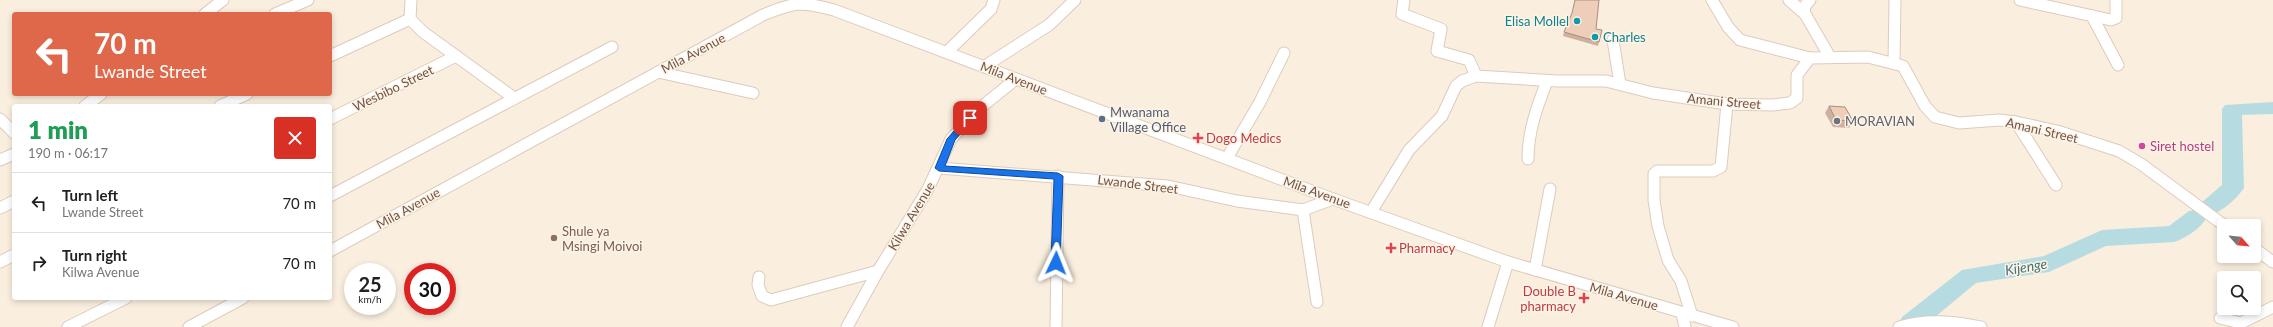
<!DOCTYPE html>
<meta charset="utf-8">
<style>
body{margin:0;font-family:Lato,sans-serif;background:#f6f6f6;color:#222;height:100vh;display:flex;flex-direction:column;font-size:15px;white-space:nowrap}
*{box-sizing:border-box;margin:0}
p{font-size:13px;color:#767676}
.icon{flex:none;width:22px;height:22px;fill:none;stroke:currentColor;stroke-width:2;stroke-linecap:round;stroke-linejoin:round}
.map{position:relative;flex:1;overflow:hidden}
.panel{position:absolute;left:12px;top:104px;width:320px;height:196px;display:flex;flex-direction:column;background:#fff;border-radius:4px;box-shadow:0 2px 6px #0003}
.panel>*{flex:none}
.banner{position:absolute;left:12px;top:12px;width:320px;height:84px;border-radius:4px;box-shadow:0 2px 6px #0003;background:#df684a;color:#fff;overflow:hidden}
.needle{width:26px;rotate:117deg}
.fabs{position:absolute;left:2217px;top:219px;display:grid;gap:8px}
.fabs a{display:grid;place-items:center;width:44px;height:44px;border-radius:4px;background:#fff;box-shadow:0 2px 6px #0003;font-size:20px}
.speed{position:absolute;left:344px;top:263px;display:flex;gap:8px;font-size:20px;font-weight:700;text-align:center}
.speed>*{display:grid;place-content:center;width:52px;height:52px;border-radius:50%;background:#fff;box-shadow:0 2px 6px #0003;line-height:1}
.speed small{font-size:10px;font-weight:400}
.speed .limit{border:6px solid #d22;background:#fff;color:#111}
.pin{position:absolute;display:grid;place-items:center;width:34px;height:34px;color:#fff;margin:-17px;border-radius:8px;box-shadow:0 2px 6px #0006}
.me{position:absolute;width:44px;margin:-22px;rotate:2deg;stroke-linejoin:round;filter:drop-shadow(0 0 3px #0008)}
.turn{display:flex;align-items:center;gap:14px;height:84px;padding:0 16px;font-size:18px}
.turn .icon{width:52px;height:52px;stroke-width:2.5}
.turn b{display:block;font-size:28px;line-height:34px}
.round{display:grid;place-items:center;flex:none;width:42px;height:42px;border-radius:4px;background:#f6f6f6}
.headline{display:flex;align-items:center;justify-content:space-between;height:68px;padding:0 16px}
h1{font-size:24px;font-weight:800;line-height:30px;color:#1e9e55}
ul{padding:0;list-style:none}
li{display:flex;align-items:center;gap:12px;height:60px;padding:0 16px;border-top:1px solid #e0e0e0}
li div{flex:1}
li b{display:block;font-size:15px}
li em{font-style:normal}
.map>svg:first-child{display:block}
.lines{fill:none;stroke-linecap:round;stroke-linejoin:round}
.river{fill:#b6dce2;fill-rule:evenodd}
.street-casing{stroke:#ddcbbc;stroke-width:13}
.street{stroke:#fff;stroke-width:11}
.wall{fill:#cdb09f}
.building{fill:#eecdb9;stroke:#a79082}
.route{fill:#1a73e8;stroke:#114b97}
.culture-dot{fill:#0f9aa8;stroke:#fef3e5;stroke-width:1.5}
.service-dot{fill:#5c6f8a;stroke:#fef3e5;stroke-width:1.5}
.worship-dot{fill:#6b7280;stroke:#fef3e5;stroke-width:1.5}
.health-dot{fill:#e0444e;stroke:#fef3e5;stroke-width:1.5}
.hotel-dot{fill:#d1479c;stroke:#fef3e5;stroke-width:1.5}
.education-dot{fill:#8d6e63;stroke:#fef3e5;stroke-width:1.5}
.labels{text-anchor:middle;stroke-width:3;stroke-linejoin:round;paint-order:stroke}
.culture-label{font-size:13px;fill:#0d838f;stroke:#fef3e5;text-anchor:end}
.street-label{font-size:13px;fill:#6f5649;stroke:#fef3e5}
.service-label{font-size:13px;fill:#4e5e75;stroke:#fef3e5;text-anchor:start}
.worship-label{font-size:13px;fill:#5b616d;stroke:#fef3e5;text-anchor:start}
.health-label{font-size:13px;fill:#be3a42;stroke:#fef3e5;text-anchor:start}
.hotel-label{font-size:13px;fill:#b23c85;stroke:#fef3e5;text-anchor:start}
.education-label{font-size:13px;fill:#785e54;stroke:#fef3e5;text-anchor:start}
.water-label{font-size:14px;font-style:italic;fill:#41737b;stroke:#fef3e5}
</style>
<div class="map">
<svg width="2273" height="327" viewBox="0 0 2273 327">
<rect width="100%" height="100%" fill="#faefdf"/>
<g class="lines">
<!-- river -->
<path class="river" d="M2273,102V114L2242,115L2244,188C2237,198 2220,215 2207,215C2205,226 2185,239 2174,242L2106,246L2049,272L1976,283L1923,327H1897L1902,317L1962,270L2044,256L2102,230L2169,226L2189,211L2199,209L2201,203L2222,185V109L2225,105Z"/>
<defs>
<g id="street">
<polyline points="411,0 410,19 423,32 514,98"/>
<polyline points="1404,0 1402,14 1441,29 1437,51 1469,60 1476,76"/>
<polyline points="1712,0 1728,27 1740,40 1810,58"/>
<polyline points="1789,0 1805,14"/>
<polyline points="1810,0 1804,7 1805,14 1830,57"/>
<polyline points="2020,0 2111,20 2116,18 2116,0"/>
<polyline points="205,14 223,0"/>
<polyline points="275,14 308,0"/>
<polyline points="2092,16 2118,65"/>
<polyline points="1613,40 1620,84"/>
<polyline points="947,52 991,9 994,0"/>
<polyline points="330,56 410,19"/>
<polyline points="1894,62 1895,0"/>
<polyline points="985,66 1049,25 1075,0"/>
<polyline points="658,72 753,93"/>
<polyline points="85,106 101,94"/>
<polyline points="220,106 247,94"/>
<polyline points="0,119 14,133"/>
<polyline points="330,119 456,56"/>
<polyline points="2016,122 2056,185"/>
<polyline points="1227,158 1260,102 1284,53"/>
<path d="M1528,159C1528,131 1537,107 1547,81"/>
<polyline points="0,160 14,154"/>
<polyline points="939,168 1168,186 1237,201 1303,210 1333,199"/>
<polyline points="330,196 612,47"/>
<polyline points="0,208 14,201"/>
<polyline points="1303,210 1317,302"/>
<polyline points="1371,212 1409,150 1442,116 1456,86 1462,81 1476,76 1558,81 1606,81 1653,93 1727,104 1772,105 1790,103 1797,98 1797,75 1810,58 1868,57 1903,66 1925,106 1935,117 1959,123 1999,120 2016,122 2057,131 2119,151 2141,164 2225,226"/>
<polyline points="2254,248 2273,262"/>
<path d="M330,251L763,15C794,2 802,1 834,10L1333,199L1508,262L1733,327"/>
<polyline points="0,262 14,255"/>
<polyline points="1535,270 1550,189"/>
<polyline points="759,277 758,285 762,296 771,300 878,271"/>
<polyline points="1682,313 1685,327"/>
<polyline points="1692,316 1681,281 1668,260 1658,226 1654,200 1654,174 1657,171 1713,171 1721,167 1727,104"/>
<polyline points="2220,318 2241,323 2273,307"/>
<polyline points="68,327 126,298"/>
<polyline points="189,327 243,298"/>
<polyline points="847,327 878,271 928,189 951,139 980,108 1016,79"/>
<polyline points="1056,327 1058,176"/>
<polyline points="1488,327 1508,262"/>
<path d="M1899,327C1927,319 1953,321 1981,327"/>
</g>
</defs>
<!-- street casing -->
<use href="#street" class="street-casing"/>
<!-- street -->
<use href="#street" class="street"/>
</g>
<!-- wall -->
<g class="wall">
<polygon points="1596,29 1602,30 1598,46 1563,36 1564,32"/>
<polygon points="1829,106 1853,121 1849,128 1833,127 1825,113"/>
</g>
<!-- building -->
<g class="building">
<polygon points="1575,0 1599,0 1596,29 1602,30 1599,42 1564,32 1572,13"/>
<polygon points="1829,106 1845,107 1853,121 1836,120"/>
</g>
<!-- route -->
<polygon class="route" points="970,115 974,118 955,140 945,166 1058,173 1063,176 1060,266 1056,267 1051,263 1054,179 939,171 935,168 947,139 967,116"/>
<!-- markers -->
<g class="culture-dot">
<circle cx="1577" cy="21" r="4"/>
<circle cx="1595" cy="37" r="4"/>
</g>
<circle class="service-dot" cx="1102" cy="119" r="4"/>
<circle class="worship-dot" cx="1837" cy="121" r="4"/>
<g class="health-dot">
<path d="M1196 132h4v4h4v4h-4v4h-4v-4h-4v-4h4z"/>
<path d="M1389 242h4v4h4v4h-4v4h-4v-4h-4v-4h4z"/>
<path d="M1582 292h4v4h4v4h-4v4h-4v-4h-4v-4h4z"/>
</g>
<circle class="hotel-dot" cx="2142" cy="146" r="4"/>
<circle class="education-dot" cx="554" cy="238" r="4"/>
<g class="labels">
<!-- culture labels -->
<g class="culture-label">
<text x="1569" y="26">Elisa Mollel</text>
<text x="1603" y="42" text-anchor="start">Charles</text>
</g>
<!-- street labels -->
<g class="street-label">
<text transform="translate(693 53) rotate(-28)" y="5">Mila Avenue</text>
<text transform="translate(1014 78) rotate(21)" y="5">Mila Avenue</text>
<text transform="translate(393 88) rotate(-26)" y="5">Wesbibo Street</text>
<text transform="translate(1724 101) rotate(5)" y="5">Amani Street</text>
<text transform="translate(2042 130) rotate(13)" y="5">Amani Street</text>
<text transform="translate(1138 184) rotate(7)" y="5">Lwande Street</text>
<text transform="translate(1317 192) rotate(20)" y="5">Mila Avenue</text>
<text transform="translate(408 208) rotate(-29)" y="5">Mila Avenue</text>
<text transform="translate(911 216) rotate(-59)" y="5">Kilwa Avenue</text>
<text transform="translate(1624 296) rotate(16)" y="5">Mila Avenue</text>
</g>
<!-- service labels -->
<g class="service-label">
<text x="1110" y="117">Mwanama<tspan x="1110" dy="15">Village Office</tspan></text>
</g>
<!-- worship labels -->
<g class="worship-label">
<text x="1845" y="126">MORAVIAN</text>
</g>
<!-- health labels -->
<g class="health-label">
<text x="1206" y="143">Dogo Medics</text>
<text x="1399" y="253">Pharmacy</text>
<text x="1576" y="296" text-anchor="end">Double B<tspan x="1576" dy="15">pharmacy</tspan></text>
</g>
<!-- hotel labels -->
<g class="hotel-label">
<text x="2150" y="151">Siret hostel</text>
</g>
<!-- education labels -->
<g class="education-label">
<text x="562" y="236">Shule ya<tspan x="562" dy="15">Msingi Moivoi</tspan></text>
</g>
<!-- water labels -->
<g class="water-label">
<text transform="translate(2026 267) rotate(-10)" y="5">Kijenge</text>
</g>
</g>
</svg>
<div class="fabs">
<a><svg class="needle" viewBox="-14 -14 28 28"><path d="M0-13l5 13h-10z" fill="#e53935"/><path d="M0 13l5-13h-10z" fill="#767676"/></svg></a>
<a><svg class="icon" aria-label="search" viewBox="0 0 24 24"><circle cx="10" cy="10" r="6"/><path d="M15 15l6 6"/></svg></a>
</div>
<div class="speed"><div>25<small>km/h</small></div><div class="limit">30</div></div>
<div class="pin" style="left:970px;top:118px;background:#d93025"><svg class="icon" aria-label="arrive" viewBox="0 0 24 24"><path d="M6 21V4h12l-3 4 3 4H6"/></svg></div>
<svg class="me" style="left:1056px;top:263px" viewBox="-20 -20 40 40"><path d="M0-17L14 15 0 8-14 15z" fill="#1a73e8" stroke="#fff" stroke-width="4"/></svg>
<div class="banner">
<div class="turn"><svg class="icon" aria-label="left" viewBox="0 0 24 24"><path d="M17 20v-9H6M10 6l-5 5 5 5"/></svg><div><b>70 m</b>Lwande Street</div></div>
</div>
<section class="panel">
<div class="headline"><div><h1>1 min</h1><p>190 m · 06:17</p></div><a class="round" style="background:#d93025;color:#fff"><svg class="icon" aria-label="close" viewBox="0 0 24 24"><path d="M6 6l12 12M18 6L6 18"/></svg></a></div>
<ul>
<li><svg class="icon" aria-label="left" viewBox="0 0 24 24"><path d="M17 20v-9H6M10 6l-5 5 5 5"/></svg><div><b>Turn left</b><p>Lwande Street</p></div><em>70 m</em></li>
<li><svg class="icon" aria-label="right" viewBox="0 0 24 24"><path d="M7 20v-9h11M14 6l5 5-5 5"/></svg><div><b>Turn right</b><p>Kilwa Avenue</p></div><em>70 m</em></li>
</ul>
</section>
</div>
